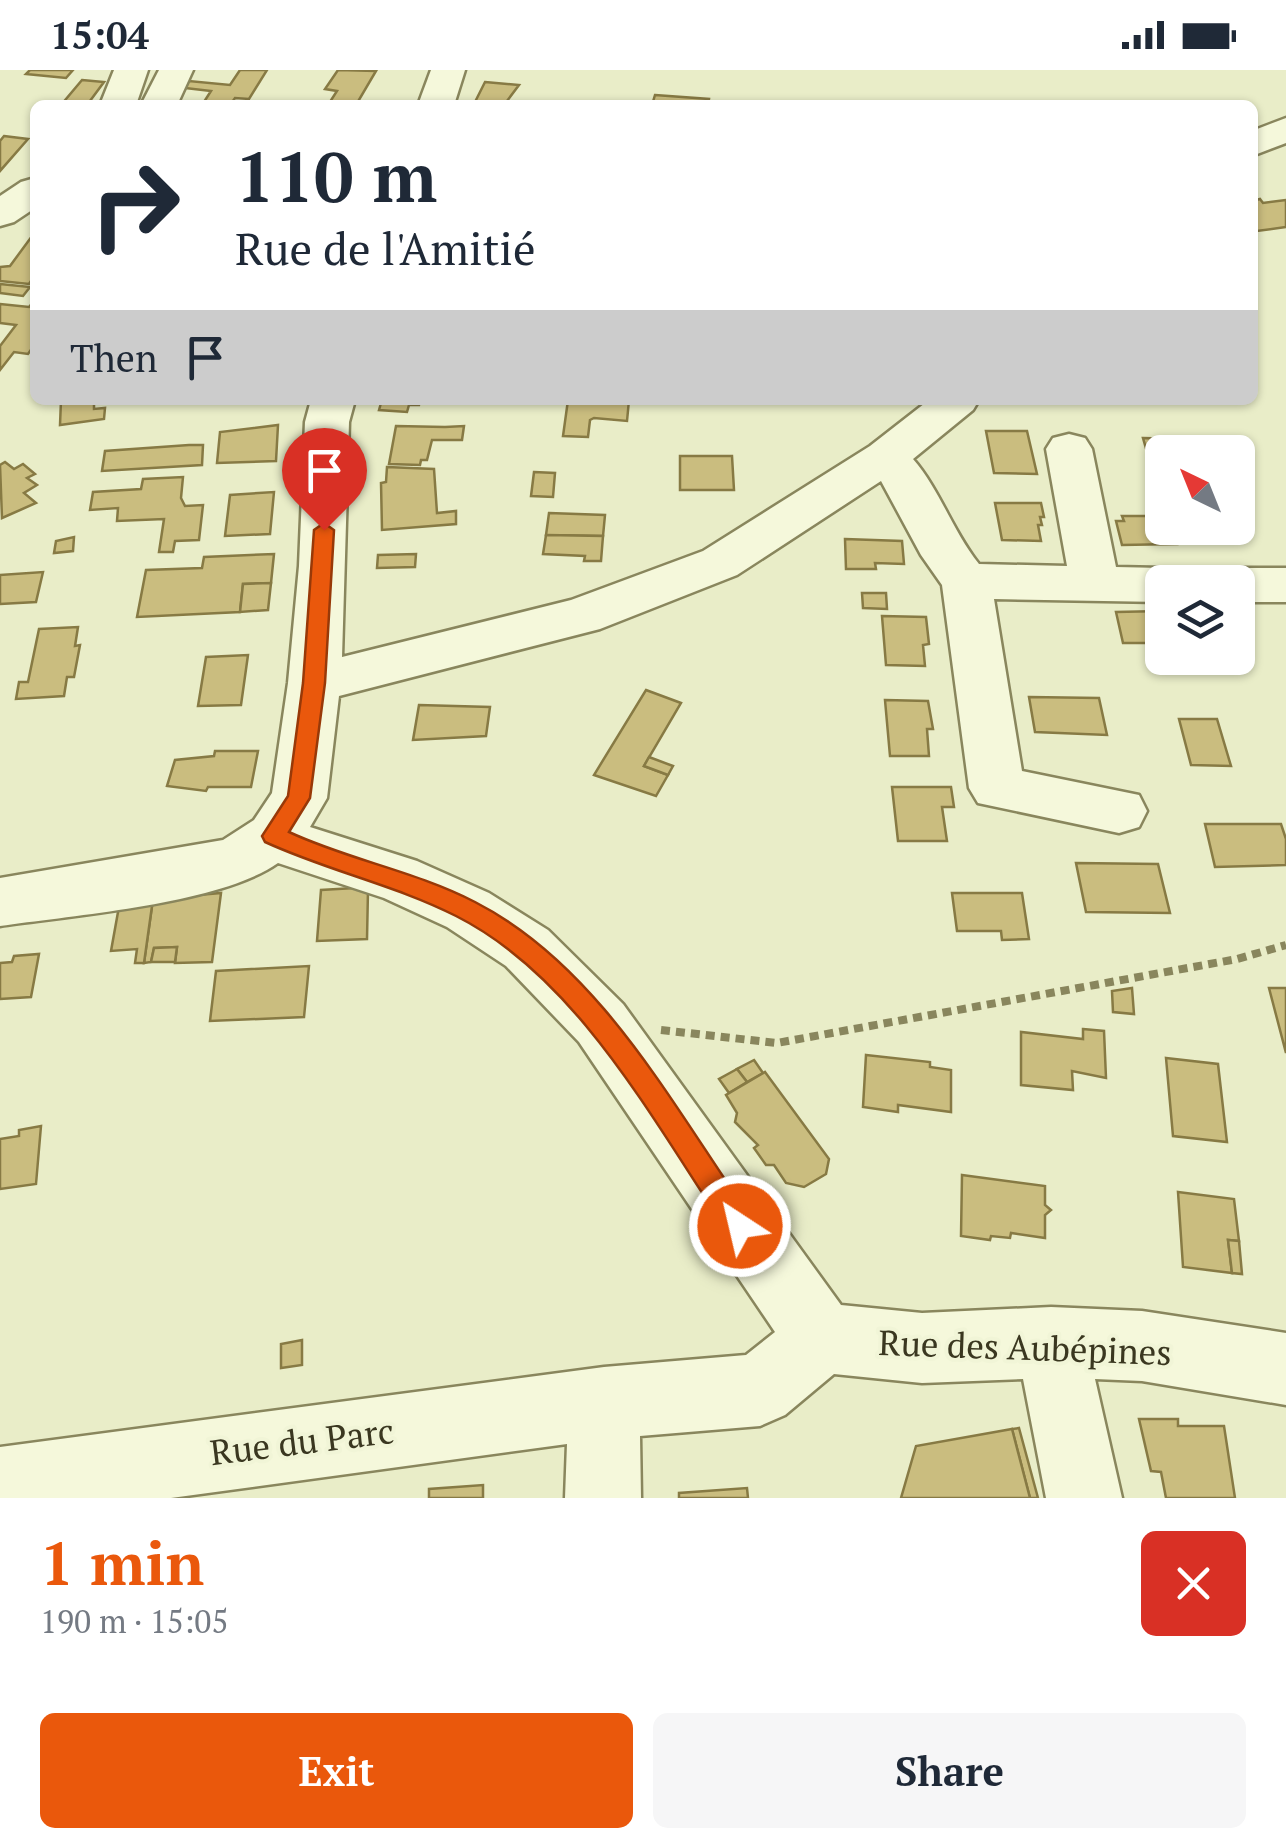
<!DOCTYPE html>
<meta charset="utf-8">
<style>
body{margin:0;font-family:"PT Serif",serif;background:#f6f6f7;color:#1f2937;height:100vh;display:flex;flex-direction:column;font-size:38px;white-space:nowrap}
*{box-sizing:border-box;margin:0}
p{font-size:32px;color:#747a83}
.icon{flex:none;width:55px;height:55px;fill:none;stroke:currentColor;stroke-width:2;stroke-linecap:round;stroke-linejoin:round}
.map{position:relative;height:1428px;overflow:hidden}
.details{display:flex;flex-direction:column;background:#fff;flex:1}
.details>*{flex:none}
.guide{position:absolute;left:30px;top:30px;width:1228px;height:305px;border-radius:15px;box-shadow:0 2px 8px #0004;background:#fff;color:#1f2937;overflow:hidden}
.needle{width:65px;rotate:317deg}
.fabs{position:absolute;left:1145px;top:365px;display:grid;gap:20px}
.fabs a{display:grid;place-items:center;width:110px;height:110px;border-radius:15px;background:#fff;box-shadow:0 2px 8px #0004;font-size:50px}
.pin{position:absolute;display:grid;place-items:center;width:85px;height:85px;color:#fff;margin:-102px -42px;border-radius:50% 50% 50% 0;rotate:-45deg;box-shadow:0 0 10px #0007}
.pin .icon{rotate:45deg}
.me{position:absolute;width:110px;margin:-55px;rotate:325deg;stroke-linejoin:round;filter:drop-shadow(0 0 8px #0008)}
.turn{display:flex;align-items:center;gap:35px;height:210px;padding:0 40px;font-size:45px}
.turn .icon{width:130px;height:130px;stroke-width:2.5}
.turn b{display:block;font-size:70px;line-height:85px}
.then{display:flex;align-items:center;height:95px;padding:0 40px;background:#0003;gap:20px;font-size:38px}
.round{display:grid;place-items:center;flex:none;width:105px;height:105px;border-radius:15px;background:#f6f6f7}
.summary{display:flex;align-items:center;justify-content:space-between;height:170px;padding:0 40px}
h1{font-size:60px;font-weight:800;line-height:75px;color:#ea580c}
.button{display:flex;gap:20px;margin-top:auto;padding:20px 40px}
.button a{flex:1;height:115px;border-radius:15px;background:#ea580c;color:#fff;font-size:40px;font-weight:800;line-height:115px;text-align:center}
.button a+a{background:#f6f6f7;color:#1f2937}
.status{display:flex;justify-content:space-between;align-items:center;height:70px;padding:0 50px;background:#fff;direction:ltr}
.status svg{height:28px;fill:currentColor}
.map>svg:first-child{display:block}
.building{fill:#cabd7f;stroke:#877a44;stroke-width:2.5}
.lines{fill:none;stroke-linecap:round;stroke-linejoin:round}
.minor-casing{stroke:#89865d;stroke-width:5}
.path{stroke:#89865d;stroke-width:8;stroke-dasharray:9 6;stroke-linecap:butt}
.minor{fill:#f5f8db;fill-rule:evenodd}
.route{fill:#ea580c;stroke:#983908;stroke-width:2.5}
.labels{text-anchor:middle;stroke-width:8;stroke-linejoin:round;paint-order:stroke}
.near-street-label{font-size:35px;fill:#3a3720;stroke:#f1f5d7}
</style>
<div class="status"><b>15:04</b><svg viewBox="0 0 49 12"><path d="M0 12V9h3v3zM5 12V6h3v6zM10 12V3h3v9zM15 12V0h3v12zM26 1h20v11H26zM47 4h2v5h-2z"/></svg></div>
<div class="map">
<svg width="1286" height="1428" viewBox="0 0 1286 1428">
<rect width="100%" height="100%" fill="#e9edc8"/>
<!-- building -->
<g class="building">
<polygon points="30,0 73,0 66,8 26,4"/>
<polygon points="240,0 267,0 249,29 235,28 230,35 202,35 211,21 185,18 189,11 230,15"/>
<polygon points="338,0 376,1 356,35 328,35 337,21 325,19"/>
<polygon points="82,10 104,12 87,35 61,35"/>
<polygon points="485,12 519,15 504,35 474,34"/>
<polygon points="655,25 709,29 708,35 652,35"/>
<polygon points="4,66 28,69 0,101 0,71"/>
<polygon points="1260,129 1263,133 1286,130 1286,157 1257,161 1252,156 1252,131"/>
<polygon points="35,162 35,205 29,214 0,211 0,197 10,196"/>
<polygon points="0,214 30,217 23,226 0,223"/>
<polygon points="35,230 35,274 28,284 14,282 0,300 0,276 16,255 0,253 0,234 29,237"/>
<polygon points="61,330 94,330 94,339 105,338 104,349 60,355"/>
<polygon points="373,330 420,330 419,335 409,335 407,342 379,340 381,333"/>
<polygon points="568,330 629,330 627,351 594,348 590,350 588,367 563,366"/>
<polygon points="278,355 276,391 217,393 220,362"/>
<polygon points="396,356 445,357 464,356 462,370 432,370 427,390 421,390 420,395 389,394"/>
<polygon points="986,361 1027,361 1037,404 994,403"/>
<polygon points="1143,368 1179,369 1182,382 1162,382 1162,407 1154,406"/>
<polygon points="189,375 203,375 202,395 102,401 105,381"/>
<polygon points="680,386 732,386 734,420 680,420"/>
<polygon points="5,392 14,399 23,394 35,404 27,408 37,415 24,423 36,433 2,448 0,395"/>
<polygon points="387,397 434,399 437,443 456,441 456,454 382,460 381,413 386,412"/>
<polygon points="534,402 555,403 553,427 531,426"/>
<polygon points="183,407 181,428 185,436 203,435 199,470 175,471 173,482 159,482 164,449 117,451 118,438 90,440 93,422 141,419 143,409"/>
<polygon points="274,422 270,464 225,466 230,425"/>
<polygon points="995,433 1041,433 1044,447 1040,447 1042,455 1038,455 1041,471 1002,470"/>
<polygon points="549,443 605,445 603,466 546,465"/>
<polygon points="1122,446 1162,446 1162,458 1172,458 1177,474 1122,475 1116,451 1124,451"/>
<polygon points="546,465 603,466 601,491 584,491 585,486 543,484"/>
<polygon points="74,467 73,481 54,483 56,471"/>
<polygon points="845,469 902,471 904,494 875,493 876,499 846,499"/>
<polygon points="274,484 271,513 243,514 240,542 137,547 146,500 202,498 204,487"/>
<polygon points="416,484 415,497 377,498 378,485"/>
<polygon points="43,502 36,532 0,534 0,505"/>
<polygon points="271,513 268,540 240,542 243,514"/>
<polygon points="862,523 886,523 887,539 863,538"/>
<polygon points="1162,541 1162,573 1123,573 1116,542"/>
<polygon points="882,546 926,547 929,574 923,575 925,596 886,595"/>
<polygon points="78,557 75,576 80,575 74,607 67,607 64,626 16,629 19,612 28,612 39,559"/>
<polygon points="248,585 241,635 198,636 206,587"/>
<polygon points="646,620 681,633 644,696 668,705 656,726 594,705"/>
<polygon points="1029,627 1099,628 1107,665 1035,662"/>
<polygon points="885,630 928,631 933,659 927,659 929,686 890,686"/>
<polygon points="419,635 490,637 486,666 413,670"/>
<polygon points="1179,649 1217,649 1231,696 1191,695"/>
<polygon points="215,681 258,681 251,717 208,717 206,721 167,716 175,690 214,686"/>
<polygon points="649,687 673,696 668,705 644,696"/>
<polygon points="892,717 951,717 954,737 942,737 947,771 898,771"/>
<polygon points="1205,754 1281,754 1286,769 1286,795 1215,797"/>
<polygon points="1076,793 1158,794 1170,843 1086,842"/>
<polygon points="355,818 368,820 367,869 317,871 321,820"/>
<polygon points="221,823 212,892 175,893 177,877 154,878 151,892 144,893 153,829"/>
<polygon points="952,823 1022,823 1029,869 1002,870 1001,861 957,861"/>
<polygon points="153,829 144,893 135,893 137,879 111,881 120,831"/>
<polygon points="177,877 175,892 151,892 154,878"/>
<polygon points="39,884 31,927 0,929 0,893 12,892 14,886"/>
<polygon points="309,896 304,947 210,951 216,901"/>
<polygon points="1132,918 1134,944 1113,942 1112,921"/>
<polygon points="1269,918 1286,918 1286,983"/>
<polygon points="1083,959 1104,961 1106,1008 1072,1001 1073,1020 1021,1015 1021,962 1083,969"/>
<polygon points="866,985 930,992 930,997 951,1000 951,1042 898,1035 898,1042 863,1037"/>
<polygon points="1166,988 1218,994 1227,1072 1173,1066"/>
<polygon points="754,990 763,1003 747,1012 737,999"/>
<polygon points="737,999 747,1012 729,1023 719,1009"/>
<polygon points="765,1002 829,1089 826,1104 804,1117 786,1113 774,1095 766,1095 754,1078 758,1075 735,1052 737,1043 726,1025"/>
<polygon points="41,1056 36,1114 0,1119 0,1069 19,1066 19,1060"/>
<polygon points="962,1105 1045,1116 1045,1135 1051,1140 1045,1145 1045,1168 1011,1163 1010,1168 991,1166 990,1170 961,1166"/>
<polygon points="1178,1122 1234,1129 1239,1171 1228,1170 1232,1203 1183,1197"/>
<polygon points="1228,1170 1239,1171 1242,1204 1232,1203"/>
<polygon points="302,1270 302,1295 281,1298 281,1274"/>
<polygon points="1139,1349 1178,1349 1178,1356 1224,1356 1235,1428 1166,1428 1161,1402 1151,1401"/>
<polygon points="1019,1358 1038,1428 1030,1428 1012,1359"/>
<polygon points="1012,1359 1030,1428 901,1428 916,1376"/>
<polygon points="483,1415 483,1428 429,1428 429,1419"/>
<polygon points="747,1418 748,1428 679,1428 679,1423"/>
</g>
<g class="lines">
<defs>
<g id="minor">
<polygon points="114,0 148,0 136,35 100,35"/>
<polygon points="159,0 193,0 177,35 141,35"/>
<polygon points="431,0 465,0 454,35 418,35"/>
<polygon points="1286,48 1286,73 1252,86 1252,61"/>
<polygon points="35,108 35,138 14,152 0,156 0,126 21,112"/>
<path d="M311,330H355L349,352L342,587L571,530L703,481L870,376L929,330H979L973,340L913,389C940,420 953,462 979,494L1067,496L1046,379L1053,368L1069,364L1085,368L1092,379L1116,497L1162,498L1179,503L1185,512H1162V532L994,529L1022,701L1139,725L1147,741L1139,757L1119,763L978,733L969,718L942,515L921,485L881,411L737,505L600,559L339,626L327,728L310,757L417,791L489,823L548,860L623,934L841,1235L922,1243L1051,1237L1142,1241L1286,1263V1335L1142,1311L1095,1309L1122,1428H1046L1023,1309L922,1313L834,1304L785,1345L760,1356L640,1366L641,1428H565L567,1374L171,1428H0V1377L604,1297L746,1285L775,1262L579,972L506,896L447,857L384,828L278,793C220,834 74,845 0,856V808L223,770L254,750L272,723L288,613L299,496L305,352Z"/>
<polygon points="1238,498 1286,498 1286,532 1238,532 1238,512 1215,512 1221,503"/>
</g>
</defs>
<!-- minor casing -->
<use href="#minor" class="minor-casing"/>
<!-- path -->
<polyline class="path" points="661,960 777,973 1237,889 1286,875"/>
<!-- minor -->
<use href="#minor" class="minor"/>
</g>
<!-- route -->
<path class="route" d="M324,453L334,460L325,613L310,728L289,762C349,790 415,801 475,832C600,896 672,1035 750,1146L754,1156L750,1165L740,1169L730,1165C655,1055 579,908 456,846C395,815 328,801 265,772L262,766L288,726L303,613L314,460Z"/>
<g class="labels">
<!-- near-street labels -->
<g class="near-street-label">
<text transform="translate(1025 1278) rotate(2)" y="12">Rue des Aubépines</text>
<text transform="translate(302 1372) rotate(-7)" y="12">Rue du Parc</text>
</g>
</g>
</svg>
<div class="fabs">
<a><svg class="needle" viewBox="-14 -14 28 28"><path d="M0-13l5 13h-10z" fill="#e53935"/><path d="M0 13l5-13h-10z" fill="#747a83"/></svg></a>
<a><svg class="icon" aria-label="layers" viewBox="0 0 24 24"><path d="M12 4l9 5-9 5-9-5zM3 14l9 5 9-5"/></svg></a>
</div>
<div class="pin" style="left:324px;top:460px;background:#d93025"><svg class="icon" aria-label="arrive" viewBox="0 0 24 24"><path d="M6 21V4h12l-3 4 3 4H6"/></svg></div>
<svg class="me" style="left:740px;top:1156px" viewBox="-20 -20 40 40"><circle r="17" fill="#ea580c" stroke="#fff" stroke-width="3"/><path d="M0-11L8 9 0 5-8 9z" fill="#fff"/></svg>
<div class="guide">
<div class="turn"><svg class="icon" aria-label="right" viewBox="0 0 24 24"><path d="M7 20v-9h11M14 6l5 5-5 5"/></svg><div><b>110 m</b>Rue de l'Amitié</div></div>
<div class="then">Then<svg class="icon" aria-label="arrive" viewBox="0 0 24 24"><path d="M6 21V4h12l-3 4 3 4H6"/></svg></div>
</div>
</div>
<section class="details">
<div class="summary"><div><h1>1 min</h1><p>190 m · 15:05</p></div><a class="round" style="background:#d93025;color:#fff"><svg class="icon" aria-label="close" viewBox="0 0 24 24"><path d="M6 6l12 12M18 6L6 18"/></svg></a></div>
<div class="button"><a>Exit</a><a>Share</a></div>
</section>
